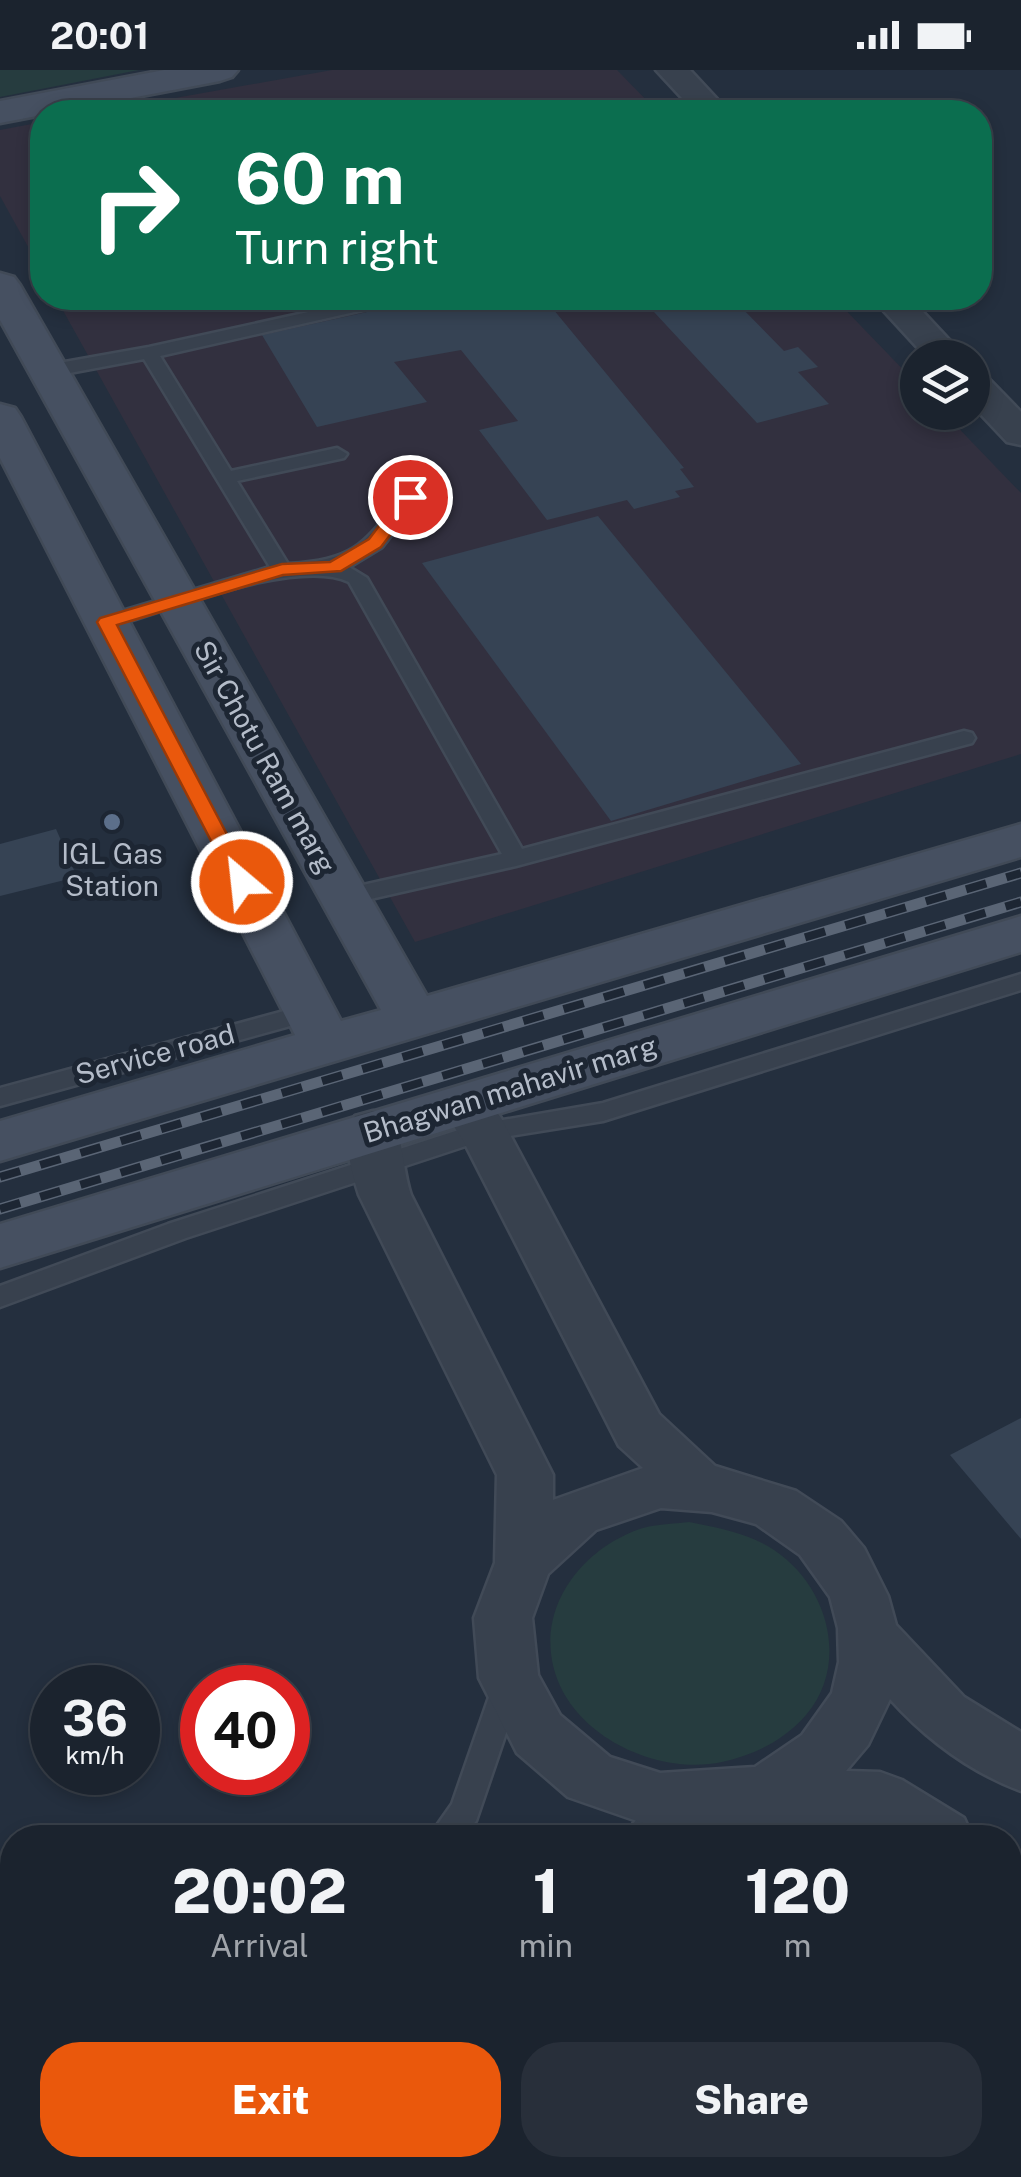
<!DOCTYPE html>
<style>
body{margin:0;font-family:"Public Sans",sans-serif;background:#282f3a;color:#f1f3f6;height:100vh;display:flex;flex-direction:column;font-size:38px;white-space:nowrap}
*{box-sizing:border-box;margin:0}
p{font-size:32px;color:#a0a4aa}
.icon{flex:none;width:55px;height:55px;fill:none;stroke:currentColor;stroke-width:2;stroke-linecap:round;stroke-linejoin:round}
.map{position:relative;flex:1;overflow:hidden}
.side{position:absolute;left:0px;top:1755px;width:1022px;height:352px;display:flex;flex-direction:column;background:#1b232e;border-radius:40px 40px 0 0;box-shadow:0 5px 15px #0003,0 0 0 2px #39404a}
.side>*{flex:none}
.guide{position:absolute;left:30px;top:30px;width:962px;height:210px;border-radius:40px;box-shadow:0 5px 15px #0003,0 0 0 2px #39404a;background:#0b6e4f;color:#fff;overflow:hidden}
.buttons{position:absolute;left:900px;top:270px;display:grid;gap:20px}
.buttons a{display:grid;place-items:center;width:90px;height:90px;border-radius:50%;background:#1b232e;box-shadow:0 5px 15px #0003,0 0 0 2px #39404a;font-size:50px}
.speed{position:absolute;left:30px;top:1595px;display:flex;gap:20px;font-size:50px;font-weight:700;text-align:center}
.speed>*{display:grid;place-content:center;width:130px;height:130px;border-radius:50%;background:#1b232e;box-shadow:0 5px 15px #0003,0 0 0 2px #39404a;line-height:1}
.speed small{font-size:25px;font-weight:400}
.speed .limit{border:15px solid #d22;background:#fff;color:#111}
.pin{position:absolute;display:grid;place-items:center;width:85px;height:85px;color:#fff;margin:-42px;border:5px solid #fff;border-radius:50%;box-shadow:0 2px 10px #0007}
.me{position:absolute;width:110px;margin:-55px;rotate:332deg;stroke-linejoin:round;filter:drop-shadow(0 0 8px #0008)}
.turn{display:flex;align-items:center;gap:35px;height:210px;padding:0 40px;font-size:45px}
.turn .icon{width:130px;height:130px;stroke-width:2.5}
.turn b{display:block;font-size:70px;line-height:85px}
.eta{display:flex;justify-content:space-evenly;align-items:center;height:170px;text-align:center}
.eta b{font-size:60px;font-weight:800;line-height:70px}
.cta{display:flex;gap:20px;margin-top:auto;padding:20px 40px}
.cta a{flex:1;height:115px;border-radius:40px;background:#ea580c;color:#fff;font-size:40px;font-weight:800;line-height:115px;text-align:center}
.cta a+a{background:#282f3a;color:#f1f3f6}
.status{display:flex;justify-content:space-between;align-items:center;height:70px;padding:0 50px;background:#1b232e;direction:ltr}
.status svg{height:28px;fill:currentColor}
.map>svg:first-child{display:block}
.medical{fill:#32303f}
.green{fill:#263c3f}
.building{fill:#364354}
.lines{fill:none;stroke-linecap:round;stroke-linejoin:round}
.lane-casing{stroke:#414a57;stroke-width:5}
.street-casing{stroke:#414a57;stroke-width:5}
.secondary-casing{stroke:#414a57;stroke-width:5}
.lane{fill:#38414e;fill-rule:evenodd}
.street{fill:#38414e;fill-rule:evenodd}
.secondary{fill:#465061;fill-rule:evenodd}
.rail-casing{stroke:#5a6575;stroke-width:11}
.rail{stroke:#1d2633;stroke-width:8;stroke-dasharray:21;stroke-linecap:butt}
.route{fill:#ea580c;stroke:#983908;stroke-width:2.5}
.service-dot{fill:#5c6f8a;stroke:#1d2633;stroke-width:4}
.labels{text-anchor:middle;stroke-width:10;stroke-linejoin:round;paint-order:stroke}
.street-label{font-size:28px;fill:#b4bcc9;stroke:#1d2633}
.poi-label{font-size:28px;fill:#b4bcc9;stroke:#1d2633}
</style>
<div class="status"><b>20:01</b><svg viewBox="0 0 49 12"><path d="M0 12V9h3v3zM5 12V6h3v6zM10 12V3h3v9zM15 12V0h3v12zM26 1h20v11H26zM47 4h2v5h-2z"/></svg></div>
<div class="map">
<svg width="1021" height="2107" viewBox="0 0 1021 2107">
<rect width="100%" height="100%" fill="#242f3e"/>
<!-- medical -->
<g class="medical">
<polygon points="332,0 617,0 658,42 97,42"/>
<polygon points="42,52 42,202 0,126 0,60"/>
<polygon points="56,228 834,228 917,314 918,342 944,343 1021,423 1021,684 415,872"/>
</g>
<!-- green -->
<g class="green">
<polygon points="0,0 139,0 0,27"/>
<path d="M689,1452C719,1458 748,1463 774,1480C828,1516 850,1593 806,1645C783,1671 756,1684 722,1692C662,1705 582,1671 558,1611C531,1543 580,1478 643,1458C657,1454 674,1454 689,1452Z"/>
<polygon points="1010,1909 1021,1915 1021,2107 442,2107 451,2095 1010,2095"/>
</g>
<!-- building -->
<g class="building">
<polygon points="431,228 544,228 684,398 680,399 694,417 675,421 680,427 634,439 627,430 547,450 479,360 518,351 461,280 394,292 427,332 317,357 262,265"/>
<polygon points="641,228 758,228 738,234 784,281 798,277 818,297 798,302 829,334 757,353"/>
<polygon points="598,446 801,694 611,751 422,493"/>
<polygon points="56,759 77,807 0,826 0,774"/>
<polygon points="1021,1348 1021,1469 950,1385"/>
</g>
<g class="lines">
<defs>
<g id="lane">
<path d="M372,228H403L394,233L160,286L231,401L337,378L347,384L344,388L237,411L288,494C356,490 364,474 404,423H418L421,427L382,477L349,497L367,508L522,779L964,661L972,663L975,668L972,673L516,796L344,835L336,833L332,827L336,821L502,784L349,512C297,487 170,540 113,556H99L96,552L99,548L270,497L144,289L48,307L39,301L48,295L149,277Z"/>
<polygon points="1021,904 1021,920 603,1051 484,1070 186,1168 0,1237 0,1216 168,1154 474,1055 603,1033"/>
<polygon points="310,934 322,942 319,948 0,1036 0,1018"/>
<polygon points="508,1600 519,1604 523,1613 476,1751 462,1768 428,1768 452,1734 497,1604"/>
<polygon points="670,1719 681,1723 685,1733 657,1768 621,1768 659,1723"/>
<polygon points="153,2095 192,2095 187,2107 148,2107"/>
<polygon points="345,2095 383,2095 378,2107 340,2107"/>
</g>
<g id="street">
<polygon points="656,0 690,0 729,42 695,42"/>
<polygon points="872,228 910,228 966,288 927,288"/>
<polygon points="972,302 985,305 1021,342 1021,375 1007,372 972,335"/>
<path d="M464,1016L482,1021L501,1048L659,1344L715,1396L796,1421L841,1451L864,1478L888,1526L896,1555L964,1627L1021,1662V1721C970,1702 926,1669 890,1629L868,1675L846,1701L880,1702L902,1710L964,1748L973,1768H887L871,1757L753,1753L660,1759L568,1727L517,1683L479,1608L474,1548L495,1493L497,1405L359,1125C351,1100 342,1070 355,1046L373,1041L391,1046C404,1069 402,1099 411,1125L553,1405V1430L643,1398L619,1376L463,1070L439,1034L446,1021ZM661,1438L712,1442L756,1454L800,1485L830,1527L838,1558L839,1592L832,1623L802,1665L755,1697L660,1703L610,1687L560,1645L538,1605L532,1548L548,1504L596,1460Z"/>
<polygon points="1010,1779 1021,1783 1021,1844 1010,1840"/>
</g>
<g id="secondary">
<polygon points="164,0 238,0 232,7 220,11 0,53 0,31"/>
<polygon points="0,203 14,207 20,215 427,926 1021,754 1021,787 0,1091 0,1051 295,965 0,388 0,334 15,338 21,347 341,951 381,940 0,250"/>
<polygon points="1021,846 1021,882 0,1198 0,1154"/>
</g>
</defs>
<!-- lane casing -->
<use href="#lane" class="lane-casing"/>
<!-- street casing -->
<use href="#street" class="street-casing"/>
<!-- secondary casing -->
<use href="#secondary" class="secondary-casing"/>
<!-- lane -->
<use href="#lane" class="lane"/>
<!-- street -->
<use href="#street" class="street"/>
<!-- secondary -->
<use href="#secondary" class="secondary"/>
<defs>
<g id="rail">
<polyline points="0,1107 1021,803"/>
<polyline points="0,1139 1021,832"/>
</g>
</defs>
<!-- rail casing -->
<use href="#rail" class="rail-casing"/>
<!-- rail -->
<use href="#rail" class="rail"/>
</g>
<!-- route -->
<polygon class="route" points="410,421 419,427 381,477 341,501 283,505 117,555 252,812 242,819 235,817 97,552 100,548 282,494 330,492 369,469 404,423"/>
<!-- markers -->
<circle class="service-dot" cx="112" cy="752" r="10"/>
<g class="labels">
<!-- street labels -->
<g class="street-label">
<text transform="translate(265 687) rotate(61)" y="10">Sir Chotu Ram marg</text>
<text transform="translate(155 984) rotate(-15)" y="10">Service road</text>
<text transform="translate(510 1019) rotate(-17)" y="10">Bhagwan mahavir marg</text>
</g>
<!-- poi labels -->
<g class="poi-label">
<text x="112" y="794">IGL Gas<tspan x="112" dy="32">Station</tspan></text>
</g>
</g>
</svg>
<div class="buttons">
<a><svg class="icon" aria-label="layers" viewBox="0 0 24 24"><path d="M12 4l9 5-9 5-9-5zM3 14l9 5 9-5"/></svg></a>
</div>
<div class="speed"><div>36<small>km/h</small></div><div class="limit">40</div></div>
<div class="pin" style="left:410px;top:427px;background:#d93025"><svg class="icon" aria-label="arrive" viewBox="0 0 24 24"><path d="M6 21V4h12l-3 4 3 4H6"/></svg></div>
<svg class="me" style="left:242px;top:812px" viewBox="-20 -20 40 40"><circle r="17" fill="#ea580c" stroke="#fff" stroke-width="3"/><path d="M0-11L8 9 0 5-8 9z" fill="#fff"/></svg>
<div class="guide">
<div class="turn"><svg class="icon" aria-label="right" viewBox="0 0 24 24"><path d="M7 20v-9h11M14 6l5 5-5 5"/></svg><div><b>60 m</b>Turn right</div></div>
</div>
<section class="side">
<div class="eta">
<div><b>20:02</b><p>Arrival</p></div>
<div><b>1</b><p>min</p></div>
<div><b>120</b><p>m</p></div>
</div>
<div class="cta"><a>Exit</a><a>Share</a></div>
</section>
</div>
